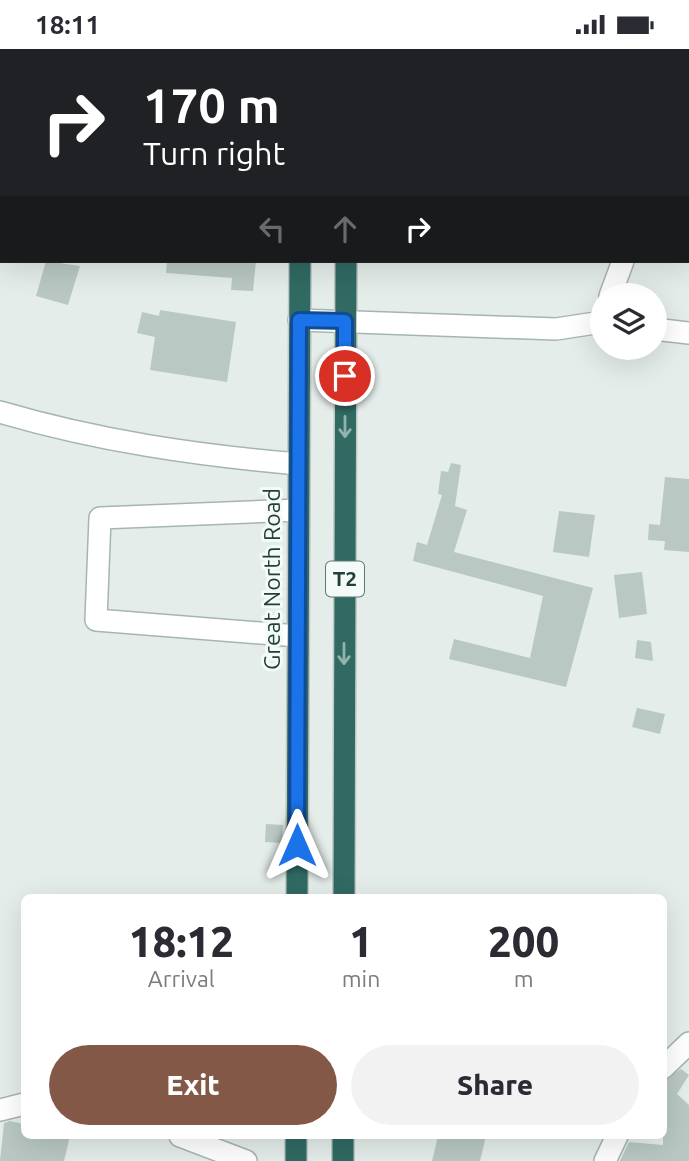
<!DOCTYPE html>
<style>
body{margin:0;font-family:Ubuntu,sans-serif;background:#f2f2f3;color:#2b2b33;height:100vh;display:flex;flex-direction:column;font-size:26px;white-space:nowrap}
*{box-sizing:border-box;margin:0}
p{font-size:23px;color:#7c7c81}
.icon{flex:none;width:38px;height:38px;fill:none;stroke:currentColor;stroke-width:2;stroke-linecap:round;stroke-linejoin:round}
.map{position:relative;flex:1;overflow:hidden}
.drawer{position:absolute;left:21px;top:845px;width:646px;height:245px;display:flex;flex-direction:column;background:#fff;border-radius:10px;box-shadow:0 7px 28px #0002}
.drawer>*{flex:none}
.banner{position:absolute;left:0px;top:0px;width:690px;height:214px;box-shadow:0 7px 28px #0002;background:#202124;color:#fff;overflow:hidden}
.controls{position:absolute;left:590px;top:234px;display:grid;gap:14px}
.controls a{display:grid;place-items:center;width:77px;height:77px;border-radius:50%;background:#fff;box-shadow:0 7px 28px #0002;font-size:35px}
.pin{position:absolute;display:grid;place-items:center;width:60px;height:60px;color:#fff;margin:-30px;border:4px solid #fff;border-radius:50%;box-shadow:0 2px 7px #0007}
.me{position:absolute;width:77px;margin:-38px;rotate:0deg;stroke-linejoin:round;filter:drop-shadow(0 0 5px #0008)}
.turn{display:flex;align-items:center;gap:24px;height:147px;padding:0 28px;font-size:32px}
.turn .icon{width:91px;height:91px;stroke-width:2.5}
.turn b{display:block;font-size:49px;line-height:60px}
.lanes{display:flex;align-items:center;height:66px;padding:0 28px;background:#0003;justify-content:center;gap:35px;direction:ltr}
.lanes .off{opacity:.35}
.eta{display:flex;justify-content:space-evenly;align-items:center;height:119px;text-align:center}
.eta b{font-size:42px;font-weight:800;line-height:49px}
.primary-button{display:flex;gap:14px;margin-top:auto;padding:14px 28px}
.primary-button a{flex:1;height:80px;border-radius:42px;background:#845847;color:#fff;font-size:28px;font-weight:800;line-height:80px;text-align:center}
.primary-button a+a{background:#f2f2f3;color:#2b2b33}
.status{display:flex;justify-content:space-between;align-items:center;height:49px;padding:0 35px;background:#fff;direction:ltr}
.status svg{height:19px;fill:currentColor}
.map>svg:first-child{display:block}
.building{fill:#b9c8c3}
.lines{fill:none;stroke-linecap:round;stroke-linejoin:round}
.minor-casing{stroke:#a6b5b2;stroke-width:24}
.highway-casing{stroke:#c1c9c8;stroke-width:24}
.minor{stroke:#fff;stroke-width:21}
.highway{stroke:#306a63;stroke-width:21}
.oneway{stroke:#92b2ad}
.route-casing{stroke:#114b97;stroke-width:18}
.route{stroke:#1a73e8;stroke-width:12}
.labels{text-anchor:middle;stroke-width:6;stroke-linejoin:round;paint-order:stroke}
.shield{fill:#f4faf7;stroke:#627773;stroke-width:2}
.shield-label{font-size:21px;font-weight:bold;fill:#233f3a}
.street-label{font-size:23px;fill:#233f3a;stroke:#f4faf7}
</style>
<div class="status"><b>18:11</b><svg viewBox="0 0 49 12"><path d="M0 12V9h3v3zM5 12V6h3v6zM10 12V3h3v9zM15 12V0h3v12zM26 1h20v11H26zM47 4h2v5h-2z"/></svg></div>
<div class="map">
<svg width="689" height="1112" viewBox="0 0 689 1112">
<rect width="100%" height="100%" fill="#e4edea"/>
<!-- building -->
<g class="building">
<polygon points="46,212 80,217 68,256 36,247"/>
<polygon points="167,212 256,212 253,242 231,241 232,229 166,224"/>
<polygon points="160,261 236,273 227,333 150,321 155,288 137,284 142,263 159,267"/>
<polygon points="451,414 461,416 455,457 467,461 454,503 593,539 566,638 449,610 454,590 530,609 543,547 413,512 417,493 427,496 442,446 438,445 441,422 448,423"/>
<polygon points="665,428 689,430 689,503 664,501 665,492 648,491 649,475 660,476"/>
<polygon points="559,462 595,466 589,508 553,503"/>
<polygon points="642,523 647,565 619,569 614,526"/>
<polygon points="637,591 651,593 653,612 635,609"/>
<polygon points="637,659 665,665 660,685 632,678"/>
<polygon points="266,775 283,776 282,794 265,793"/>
<polygon points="681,1020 689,1026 677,1045 689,1056 689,1112 620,1112 629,1093 663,1096 663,1032"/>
<polygon points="10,1072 24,1075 24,1087 70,1087 64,1112 0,1112 4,1074"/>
<polygon points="438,1087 486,1087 480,1112 432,1112"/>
</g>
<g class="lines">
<defs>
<g id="minor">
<polyline points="280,0 283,2"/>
<polyline points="688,78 689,77"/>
<polyline points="610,247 623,212"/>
<polyline points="299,271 556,280 602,273"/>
<polyline points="654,280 689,284"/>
<path d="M0,363C99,392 195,406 298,415"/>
<polyline points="298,587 96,571 100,469 298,461"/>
<polyline points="663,1019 689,994"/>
<polyline points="0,1061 24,1055"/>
<polyline points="180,1087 246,1112"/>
<polyline points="605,1112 617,1087"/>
</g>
<g id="highway">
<polyline points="303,2 303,0"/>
<polyline points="346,2 346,0"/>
<polyline points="297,849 300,212"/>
<polyline points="344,849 346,212"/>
<polyline points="296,1112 296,1087"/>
<polyline points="343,1112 343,1087"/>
</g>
</defs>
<!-- minor casing -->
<use href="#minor" class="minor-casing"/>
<!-- highway casing -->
<use href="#highway" class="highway-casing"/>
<!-- minor -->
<use href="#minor" class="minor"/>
<!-- highway -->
<use href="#highway" class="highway"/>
</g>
<!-- one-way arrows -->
<defs><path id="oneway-shaft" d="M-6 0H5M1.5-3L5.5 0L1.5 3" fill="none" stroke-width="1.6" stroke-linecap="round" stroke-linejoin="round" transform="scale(1.75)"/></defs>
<g class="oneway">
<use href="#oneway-shaft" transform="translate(345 378) rotate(90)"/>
<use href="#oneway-shaft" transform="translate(344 605) rotate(90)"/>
</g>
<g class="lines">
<defs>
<polyline id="route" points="297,796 299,271 345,272 345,327"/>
</defs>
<!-- route casing -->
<use href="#route" class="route-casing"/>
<!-- route -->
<use href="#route" class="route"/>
</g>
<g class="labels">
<!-- shield labels -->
<rect class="shield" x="326" y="512.5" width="38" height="35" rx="5"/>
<g class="shield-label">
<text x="345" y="537">T2</text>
</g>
<!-- street labels -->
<g class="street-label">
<text transform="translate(272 530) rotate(-90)" y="8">Great North Road</text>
</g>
</g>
</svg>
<div class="controls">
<a><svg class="icon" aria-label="layers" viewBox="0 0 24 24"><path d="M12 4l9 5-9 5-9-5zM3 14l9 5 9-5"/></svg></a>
</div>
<div class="pin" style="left:345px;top:327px;background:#d93025"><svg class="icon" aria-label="arrive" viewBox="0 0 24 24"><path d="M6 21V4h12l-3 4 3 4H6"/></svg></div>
<svg class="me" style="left:297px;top:796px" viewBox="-20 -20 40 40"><path d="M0-17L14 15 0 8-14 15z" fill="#1a73e8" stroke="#fff" stroke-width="4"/></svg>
<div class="banner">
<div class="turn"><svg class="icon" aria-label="right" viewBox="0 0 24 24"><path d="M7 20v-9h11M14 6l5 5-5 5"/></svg><div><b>170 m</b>Turn right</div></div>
<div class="lanes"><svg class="icon off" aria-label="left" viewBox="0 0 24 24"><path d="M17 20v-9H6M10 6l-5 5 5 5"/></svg><svg class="icon off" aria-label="ahead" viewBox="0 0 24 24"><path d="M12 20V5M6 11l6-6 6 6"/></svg><svg class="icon" aria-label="right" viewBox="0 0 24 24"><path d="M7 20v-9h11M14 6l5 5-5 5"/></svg></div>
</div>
<section class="drawer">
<div class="eta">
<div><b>18:12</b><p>Arrival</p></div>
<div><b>1</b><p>min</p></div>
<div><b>200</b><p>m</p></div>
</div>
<div class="primary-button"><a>Exit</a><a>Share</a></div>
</section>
</div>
